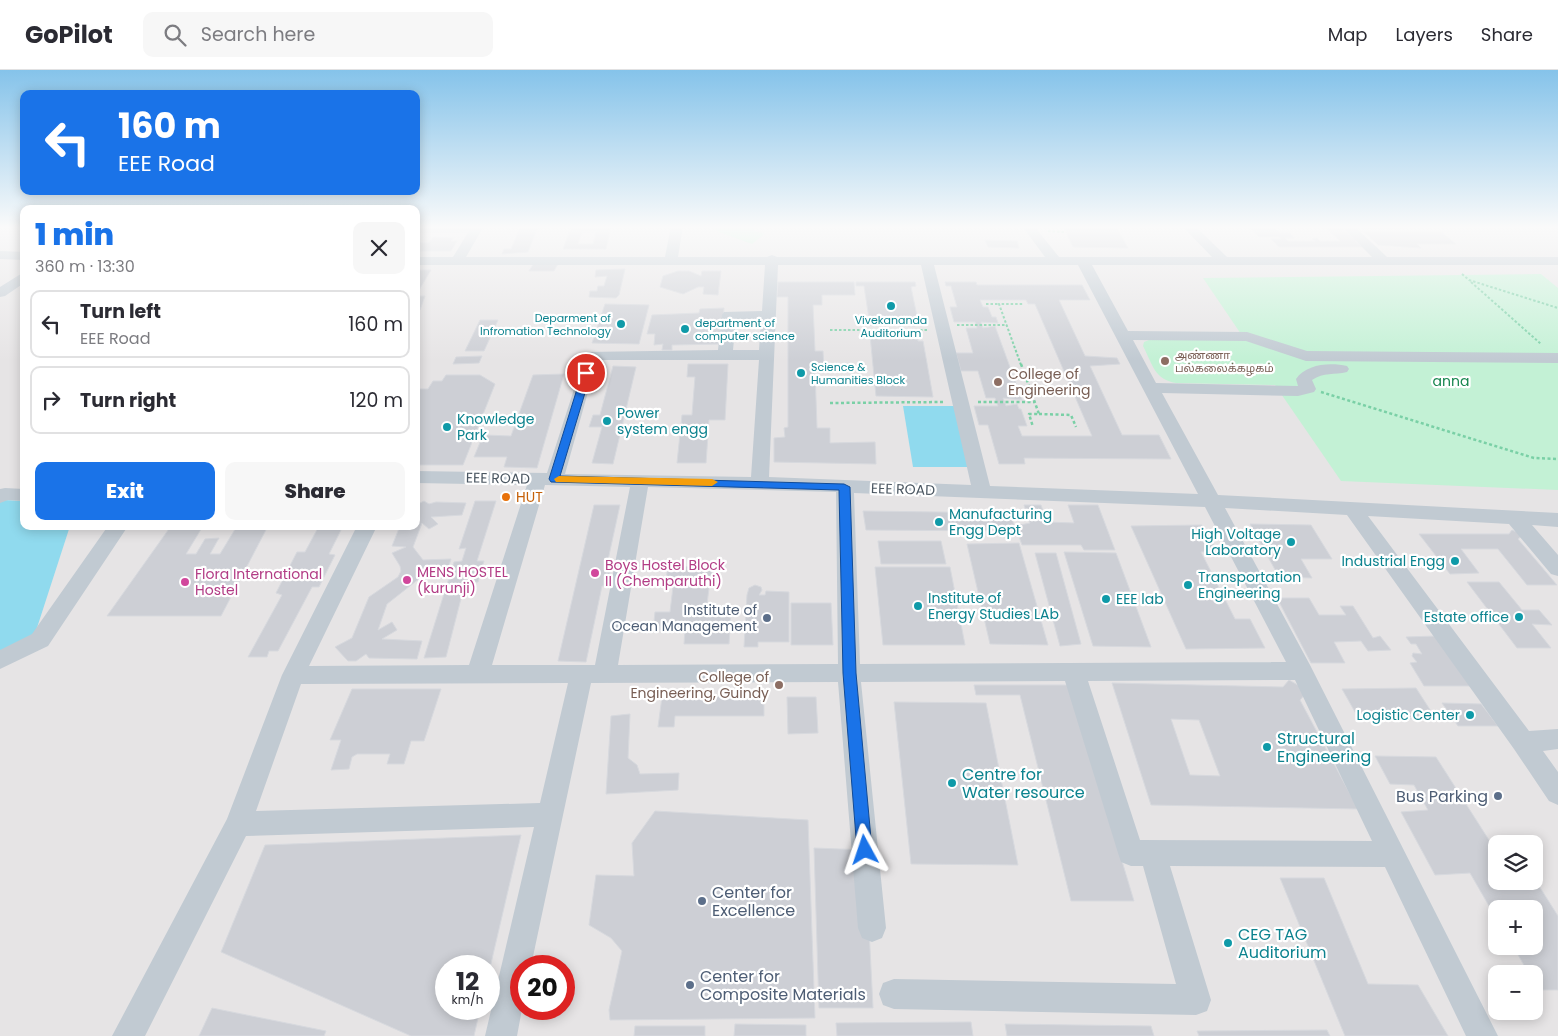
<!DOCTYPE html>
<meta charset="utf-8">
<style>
body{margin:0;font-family:Poppins,"Noto Sans Tamil",sans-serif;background:#f7f7f7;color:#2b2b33;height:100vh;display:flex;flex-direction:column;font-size:19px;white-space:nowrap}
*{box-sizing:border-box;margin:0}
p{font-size:16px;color:#7c7c81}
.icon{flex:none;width:28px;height:28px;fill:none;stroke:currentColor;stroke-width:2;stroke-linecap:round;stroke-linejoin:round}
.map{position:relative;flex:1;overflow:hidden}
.sheet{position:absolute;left:20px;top:135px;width:400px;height:325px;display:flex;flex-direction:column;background:#fff;border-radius:10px;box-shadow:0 2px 12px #0003}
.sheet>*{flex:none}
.guide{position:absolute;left:20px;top:20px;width:400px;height:105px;border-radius:10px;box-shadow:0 2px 12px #0003;background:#1a73e8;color:#fff;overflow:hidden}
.tools{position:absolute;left:1488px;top:765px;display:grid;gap:10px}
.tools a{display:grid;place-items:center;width:55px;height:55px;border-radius:10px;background:#fff;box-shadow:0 2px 12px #0003;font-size:25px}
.speed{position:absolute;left:435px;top:885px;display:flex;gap:10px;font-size:25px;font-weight:700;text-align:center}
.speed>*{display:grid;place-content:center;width:65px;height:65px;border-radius:50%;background:#fff;box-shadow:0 2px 12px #0003;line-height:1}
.speed small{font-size:12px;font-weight:400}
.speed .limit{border:8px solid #d22;background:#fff;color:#111}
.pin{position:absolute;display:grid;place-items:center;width:42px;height:42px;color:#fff;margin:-21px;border:2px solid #fff;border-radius:50%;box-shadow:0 1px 5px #0007}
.me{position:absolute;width:55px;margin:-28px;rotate:355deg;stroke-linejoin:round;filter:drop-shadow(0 0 4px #0008)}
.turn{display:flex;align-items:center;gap:18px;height:105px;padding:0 15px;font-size:22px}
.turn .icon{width:65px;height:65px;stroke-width:2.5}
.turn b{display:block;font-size:35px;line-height:42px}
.round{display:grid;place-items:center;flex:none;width:52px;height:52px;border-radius:10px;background:#f7f7f7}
.head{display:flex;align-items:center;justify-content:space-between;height:85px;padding:0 15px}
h1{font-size:30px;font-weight:800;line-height:38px;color:#1a73e8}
.action{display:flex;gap:10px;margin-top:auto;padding:10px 15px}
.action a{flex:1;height:58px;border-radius:10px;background:#1a73e8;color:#fff;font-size:20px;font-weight:800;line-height:58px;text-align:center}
.action a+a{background:#f7f7f7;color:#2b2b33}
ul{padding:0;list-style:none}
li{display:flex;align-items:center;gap:15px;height:68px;margin:0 10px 8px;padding:0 5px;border:2px solid #e1e1e2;border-radius:10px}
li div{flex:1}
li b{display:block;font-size:19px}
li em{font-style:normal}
header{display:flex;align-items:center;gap:30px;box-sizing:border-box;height:70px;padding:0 25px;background:#fff;border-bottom:1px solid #e1e1e2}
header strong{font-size:24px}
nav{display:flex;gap:28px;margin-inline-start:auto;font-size:18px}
.search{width:350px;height:45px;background:#f7f7f7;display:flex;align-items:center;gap:12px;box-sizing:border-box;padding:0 18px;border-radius:10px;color:#7c7c81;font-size:19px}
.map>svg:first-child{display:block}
.education{fill:#e6e4e5;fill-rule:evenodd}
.green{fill:#c3f1d5}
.water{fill:#90daee}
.building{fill:#cdcfd5;stroke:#d7d9de;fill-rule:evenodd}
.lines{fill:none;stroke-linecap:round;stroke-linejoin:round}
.path-far1{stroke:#7ad0a6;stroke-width:2;stroke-dasharray:2.5 2;stroke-linecap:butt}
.path{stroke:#7ad0a6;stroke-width:2.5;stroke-dasharray:3 2.5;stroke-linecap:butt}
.minor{fill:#c1cad2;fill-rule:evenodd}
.route{fill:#1a73e8;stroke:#114b97}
.slow{fill:#f59e0b}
.culture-dot{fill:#0f9aa8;stroke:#fff;stroke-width:2}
.education-dot{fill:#8d6e63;stroke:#fff;stroke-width:2}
.food-dot{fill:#e8710a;stroke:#fff;stroke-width:2}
.hotel-dot{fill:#d1479c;stroke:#fff;stroke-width:2}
.service-dot{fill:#5c6f8a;stroke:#fff;stroke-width:2}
.labels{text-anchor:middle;stroke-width:4.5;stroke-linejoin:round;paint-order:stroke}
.far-culture-label{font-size:11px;fill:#0d838f;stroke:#fff;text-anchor:start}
.far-education-label{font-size:11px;fill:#785e54;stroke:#fff;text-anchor:start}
.education-label{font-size:14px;fill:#785e54;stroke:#fff;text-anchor:start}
.park-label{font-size:14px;fill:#17864f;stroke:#fff}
.culture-label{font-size:14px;fill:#0d838f;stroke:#fff;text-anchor:start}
.street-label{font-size:14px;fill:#4a5661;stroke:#fff}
.food-label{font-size:14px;fill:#c56008;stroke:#fff;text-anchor:start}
.hotel-label{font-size:14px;fill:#b23c85;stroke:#fff;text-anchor:start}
.service-label{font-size:14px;fill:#4e5e75;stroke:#fff;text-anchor:end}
.near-culture-label{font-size:16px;fill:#0d838f;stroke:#fff;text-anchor:start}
.near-service-label{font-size:16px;fill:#4e5e75;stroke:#fff;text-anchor:start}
</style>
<header>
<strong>GoPilot</strong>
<div class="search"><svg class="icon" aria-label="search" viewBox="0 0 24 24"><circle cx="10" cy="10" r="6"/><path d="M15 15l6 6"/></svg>Search here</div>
<nav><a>Map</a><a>Layers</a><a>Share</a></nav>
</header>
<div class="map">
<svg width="1558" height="966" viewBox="0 0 1558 966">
<rect width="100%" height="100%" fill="#f5f3f3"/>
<!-- education -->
<path class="education" d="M0,156H24V456H416V156H1558V966H0ZM1496,774H1534V811H1496ZM1496,839H1534V876H1496ZM446,896H489V939H446ZM521,896H564V939H521ZM1496,904H1534V941H1496Z"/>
<!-- green -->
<g class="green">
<polygon points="711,156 743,156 764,164 752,174 719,162"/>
<path d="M1541,204L1558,218V420L1341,411L1275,315L1176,313C1154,309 1153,295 1143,276L1144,272L1149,270H1245L1203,208Z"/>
</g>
<!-- water -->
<g class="water">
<polygon points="903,336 955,336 970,397 913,397"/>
<polygon points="3,430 24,431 24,456 70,456 34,567 0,584 0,432"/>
</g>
<!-- building -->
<g class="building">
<polygon points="416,156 471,156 468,162 419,163 416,163"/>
<polygon points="521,156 544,156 542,159 537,159 528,182 502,184 504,179 511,179"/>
<polygon points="1063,156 1116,156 1128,178 1073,177"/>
<polygon points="1248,156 1276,156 1278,157 1274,157 1280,163 1290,163 1294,168 1285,168 1288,171 1315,171 1312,169 1317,168 1320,171 1340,171 1324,156 1339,156 1353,168 1359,168 1361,171 1355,171 1362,177 1279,177 1271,169 1281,169 1279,167 1259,167"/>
<polygon points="1361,156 1399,156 1403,159 1365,159"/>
<path d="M571,157H611L606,179H563ZM582,162H596L593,174H578Z"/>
<polygon points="1363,161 1440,161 1456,174 1417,174 1421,178 1378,175"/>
<polygon points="433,167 453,168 451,171 457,171 451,181 416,181 416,173 429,173"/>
<polygon points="985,170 1017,171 1019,178 988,177"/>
<polygon points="559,192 554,201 529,201 534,193"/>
<polygon points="625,199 619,225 616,228 589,227 590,221 597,221 598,216 604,216 607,206 595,207 596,200"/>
<polygon points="416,200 431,200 416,225"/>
<polygon points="678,201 689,201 701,206 702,201 721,201 718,225 703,224 704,217 698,217 683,224 660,217 663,206"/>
<polygon points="778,212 854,212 855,225 822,225 822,235 813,235 815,281 823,281 824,301 815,301 817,358 830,358 830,373 875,372 876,394 774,392 774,368 785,367 784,358 788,357 788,227 777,227"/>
<polygon points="856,212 915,212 916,216 911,217 919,256 870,255 864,216 856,216"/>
<path d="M945,212H976L977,215H1082L1090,230H1059L1085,286L1117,288L1120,294L1090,296L1122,365H1159L1171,389L1024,388L1025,394H999L988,355H979L974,336H998L995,328H986L978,301H961L956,283H973L966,258H977L975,252H954L950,237H957L951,216H946ZM980,230H1026L1028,234H1035L1092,366H1022L1018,356H1027L1021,339H1019L1017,334L1006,336L1003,328L1022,330L995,256L983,258L981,252L998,253L996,247H992L988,237H983Z"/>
<polygon points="416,226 425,226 420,240 416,240"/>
<polygon points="605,234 649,235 639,274 592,273"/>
<polygon points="724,238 722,274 672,275 672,280 662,280 663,274 654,275 655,264 647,264 652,245 699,243 700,239"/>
<polygon points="480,250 498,250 484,281 465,281"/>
<polygon points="870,265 917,266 918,271 923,271 933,327 876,326"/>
<polygon points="482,286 479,293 453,294 456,287"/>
<polygon points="688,294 728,294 725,350 709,350 706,393 677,393 682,345 692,345 695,307 687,307"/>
<polygon points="613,296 636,297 613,394 592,393 602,357 589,357 593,345 600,345"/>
<polygon points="564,304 537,398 504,397 507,387 474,387 481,370 484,370 485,365 511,366 533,305"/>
<polygon points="446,305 480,305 495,314 463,395 416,395 416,319 428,319 433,311 442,311"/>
<polygon points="424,431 429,434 436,432 466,433 462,445 431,447 438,454 429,459 422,453 413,477 423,490 451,489 445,508 420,508 387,534 378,560 392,552 397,560 382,569 422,571 417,589 369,588 366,584 356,591 348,591 335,577 352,568 369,527 398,507 401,501 400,496 392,483 406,477 392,476 400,456 416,456 416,435"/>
<polygon points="475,431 496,431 477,491 484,491 478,512 465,513 446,587 424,588 454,492 462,491 466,478 459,479"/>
<polygon points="594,435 620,435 608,490 613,490 608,516 602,516 586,592 558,591"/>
<polygon points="1024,435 1041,435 1047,452 1074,453 1068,435 1098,435 1115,480 1084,480 1081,475 1022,475 1015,456 1030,453"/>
<polygon points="863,441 1010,443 1016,461 866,460"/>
<polygon points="1250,454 1311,455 1332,489 1301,489 1312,508 1279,507"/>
<polygon points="1202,455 1217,481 1201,482 1235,549 1250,549 1265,578 1186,579 1131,456"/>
<polygon points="171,456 203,456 186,484 196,484 205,469 219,468 210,484 220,484 237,456 268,456 221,546 107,546"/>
<polygon points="319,456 343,456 329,484 335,485 319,517 312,517 278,581 269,581 267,587 248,587 282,525 276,523 297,482 305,482"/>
<polygon points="1512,460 1523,465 1518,469 1557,515 1527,515 1498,479 1461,479 1479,503 1450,504 1419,464 1509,464"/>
<polygon points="878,471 941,471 946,494 881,494"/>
<polygon points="1019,473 1048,575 990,574 967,474"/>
<polygon points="1064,482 1116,483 1151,577 1093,576"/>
<polygon points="1035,483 1056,483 1081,574 1060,576"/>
<polygon points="668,496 712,497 710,516 665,516"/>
<polygon points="875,497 950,497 965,575 883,575"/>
<polygon points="1467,512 1499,512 1522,540 1539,540 1552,555 1532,554 1551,578 1517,578"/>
<polygon points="755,515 761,517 762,520 759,525 765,525 766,521 789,522 789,572 758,572 758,577 744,577 747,525 749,518"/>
<polygon points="673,517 709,518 706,542 731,541 729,574 684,574 685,560 653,561 655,542 670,542"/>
<polygon points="1277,528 1309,528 1319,545 1346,545 1340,536 1353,536 1373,568 1380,566 1391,580 1368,581 1361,571 1334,572 1345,593 1311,593"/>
<polygon points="791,533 831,533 833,575 791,575"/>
<polygon points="1437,566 1474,616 1424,616 1410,593 1417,592 1412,586 1413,583 1422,584 1416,574 1411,574 1406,567"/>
<path d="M1289,610L1308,621L1300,630L1358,739L1151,735L1112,613L1283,617ZM1171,649L1199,650L1220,706L1190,705Z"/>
<polygon points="974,615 1069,615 1134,831 1071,831 1020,625 976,625"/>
<polygon points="1416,618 1436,649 1359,649 1342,619"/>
<polygon points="352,619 441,619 424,671 411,671 404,694 387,694 390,684 357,684 352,687 349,699 331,700 341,670 330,670"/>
<polygon points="764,626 764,646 675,646 674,657 658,657 662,627"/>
<polygon points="787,627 816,627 818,663 788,664"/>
<polygon points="894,632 986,633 1018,795 911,794"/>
<polygon points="1442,633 1481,634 1498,656 1458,656"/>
<polygon points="630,644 628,688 637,695 640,704 679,703 678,720 606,724 611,646"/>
<polygon points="1375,686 1436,687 1496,781 1496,811 1534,811 1534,808 1558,846 1558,920 1539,920 1534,911 1534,904 1529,904 1513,876 1534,876 1534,839 1496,839 1496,848 1470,803 1435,805 1401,742 1428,740 1414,715 1390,714"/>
<polygon points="655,741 808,750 815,948 610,950 609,940 622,881 611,868 589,855 596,805 634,806 632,773"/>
<polygon points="521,765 489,902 489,896 446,896 446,939 480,939 474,966 411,966 221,882 265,775"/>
<polygon points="814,778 865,780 873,938 819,938"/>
<polygon points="1280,808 1324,808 1368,914 1418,915 1448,966 1345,966"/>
<polygon points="212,938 326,961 324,966 199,966"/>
<polygon points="971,952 973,966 837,966 836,953"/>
<polygon points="735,954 806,955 806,966 734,966"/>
<polygon points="1005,954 1151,956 1154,966 1007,966"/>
<polygon points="635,956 705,956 705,966 634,966"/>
<polygon points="1327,960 1330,966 1199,966 1197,961"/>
</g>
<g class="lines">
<!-- path-far1 -->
<g class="path-far1">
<polyline points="1048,161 1066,162"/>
<polyline points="1462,204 1469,210 1558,238"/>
<polyline points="1471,212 1541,274"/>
<polyline points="986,234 999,234"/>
<polyline points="957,255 1007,255"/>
<polyline points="830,260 927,260"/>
<polyline points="1021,295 999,234 1023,234"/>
</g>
<!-- path -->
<g class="path">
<polyline points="1021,294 1039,344 1029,344 1033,357"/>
<polyline points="1321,322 1534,388 1558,389"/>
<polyline points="978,332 1034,332"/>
<polyline points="830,333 944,332"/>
<polyline points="1039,344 1071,345 1076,357"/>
</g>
<!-- minor -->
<g class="minor">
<path d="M472,156H484L466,187H665L671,156H683L678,187H767L772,185L777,187H1045L1022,156H1034L1059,187H1212L1182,156H1195L1227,187H1372L1341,156H1354L1387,187H1558V195H1092L1128,261L1247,262L1307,281L1558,283V293L1306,291L1246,271L1133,270L1156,313L1298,316L1296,309C1306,294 1330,292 1347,296L1349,299L1347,302C1334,305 1324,302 1312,310L1316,319L1314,322L1298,326L1162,323L1218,425L1558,443V457L1532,455L1558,485V506L1551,504L1509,454L1368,446L1529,661L1558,659V679L1543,681L1558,702V735L1549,731L1514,679L1347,445L1225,438L1310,595L1498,966H1466L1385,797L1170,796L1211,930L1207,941L1196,945L894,939L883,935L879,924L883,913L894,909L1176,914L1143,796H1131L1121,792L1118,783L1065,611L861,612L886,858L882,868L872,872L862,868L858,858L838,612L591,613L531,896H521L522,939L517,966H485L534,757L246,766L145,966H112L227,749L282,605L357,456H377L309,596L469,595L527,415L416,413V401L547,403L586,282L718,280L722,245L724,242L762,241L765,195H416V187H453ZM778,195H921L971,415L769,407ZM934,195H1078L1198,424L990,416ZM736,249H761L759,280H733ZM597,290H759L751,407L565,404ZM545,415L630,417L595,595H492ZM648,417L836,422L838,594L618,595ZM854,423L1205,437L1286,592L860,594ZM1295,610L1372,771L1140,770L1088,611ZM568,613L540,733L256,741L301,614Z"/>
<polygon points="0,181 24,182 24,190 0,189"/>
<polygon points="24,202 24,213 5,226 0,227 0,217"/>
<polygon points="5,418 24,419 24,431 8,430 0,433 0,419"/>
<polygon points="108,456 128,456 48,576 0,599 0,580 32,564"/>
</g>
</g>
<!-- sky -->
<linearGradient id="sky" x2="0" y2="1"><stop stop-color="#85c3ea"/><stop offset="0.54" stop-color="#fafafa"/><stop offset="1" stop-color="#fafafa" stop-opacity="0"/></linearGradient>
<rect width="1558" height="291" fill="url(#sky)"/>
<!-- route -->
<polygon class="route" points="586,300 591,303 560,406 844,414 850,417 856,603 872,780 870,785 865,787 859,785 857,780 843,603 839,420 551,412 549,409 582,303"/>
<!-- slow -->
<polygon class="slow" points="559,406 712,409 718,412 712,416 556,412 554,409"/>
<!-- markers -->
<g class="culture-dot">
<circle cx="891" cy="236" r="5"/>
<circle cx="621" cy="254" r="5"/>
<circle cx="685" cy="259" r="5"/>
<circle cx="801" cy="303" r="5"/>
<circle cx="607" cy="351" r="5"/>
<circle cx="447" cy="357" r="5"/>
<circle cx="939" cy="452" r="5"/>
<circle cx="1291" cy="472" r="5"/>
<circle cx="1455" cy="491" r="5"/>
<circle cx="1188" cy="515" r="5"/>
<circle cx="1106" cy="529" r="5"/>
<circle cx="918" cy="536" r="5"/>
<circle cx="1519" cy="547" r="5"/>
<circle cx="1470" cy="645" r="5"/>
<circle cx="1267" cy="677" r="5"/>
<circle cx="952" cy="713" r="5"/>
<circle cx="1228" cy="873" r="5"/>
</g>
<g class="education-dot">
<circle cx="1165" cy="291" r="5"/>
<circle cx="998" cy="312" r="5"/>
<circle cx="779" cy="615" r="5"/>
</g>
<circle class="food-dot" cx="506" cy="427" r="5"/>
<g class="hotel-dot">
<circle cx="595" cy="503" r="5"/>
<circle cx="407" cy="510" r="5"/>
<circle cx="185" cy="512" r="5"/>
</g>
<g class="service-dot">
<circle cx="767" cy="548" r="5"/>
<circle cx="1498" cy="726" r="5"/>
<circle cx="702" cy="831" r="5"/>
<circle cx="690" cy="915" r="5"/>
</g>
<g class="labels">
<!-- far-culture labels -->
<g class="far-culture-label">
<text x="611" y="252" text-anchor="end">Deparment of<tspan x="611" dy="13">Infromation Technology</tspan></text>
<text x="891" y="254" text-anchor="middle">Vivekananda<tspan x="891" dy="13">Auditorium</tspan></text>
<text x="695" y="257">department of<tspan x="695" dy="13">computer science</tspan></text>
<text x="811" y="301">Science &amp;<tspan x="811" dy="13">Humanities Block</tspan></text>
</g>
<!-- far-education labels -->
<g class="far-education-label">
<text x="1175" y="289">அண்ணா<tspan x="1175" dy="13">பல்கலைக்கழகம்</tspan></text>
</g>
<!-- education labels -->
<g class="education-label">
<text x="1008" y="309">College of<tspan x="1008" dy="16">Engineering</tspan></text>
<text x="769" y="612" text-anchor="end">College of<tspan x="769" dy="16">Engineering, Guindy</tspan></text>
</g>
<!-- park labels -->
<g class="park-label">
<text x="1451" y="316">anna</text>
</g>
<!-- culture labels -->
<g class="culture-label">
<text x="617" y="348">Power<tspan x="617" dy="16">system engg</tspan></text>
<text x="457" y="354">Knowledge<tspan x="457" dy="16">Park</tspan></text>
<text x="949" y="449">Manufacturing<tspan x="949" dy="16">Engg Dept</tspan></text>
<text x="1281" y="469" text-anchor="end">High Voltage<tspan x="1281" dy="16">Laboratory</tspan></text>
<text x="1445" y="496" text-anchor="end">Industrial Engg</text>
<text x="1198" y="512">Transportation<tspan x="1198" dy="16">Engineering</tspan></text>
<text x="928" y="533">Institute of<tspan x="928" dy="16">Energy Studies LAb</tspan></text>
<text x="1116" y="534">EEE lab</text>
<text x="1509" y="552" text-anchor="end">Estate office</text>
<text x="1460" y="650" text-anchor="end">Logistic Center</text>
</g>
<!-- street labels -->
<g class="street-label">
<text transform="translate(498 408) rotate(1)" y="5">EEE ROAD</text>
<text transform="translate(903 419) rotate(2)" y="5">EEE ROAD</text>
</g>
<!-- food labels -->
<g class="food-label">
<text x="516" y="432">HUT</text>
</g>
<!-- hotel labels -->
<g class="hotel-label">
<text x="605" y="500">Boys Hostel Block<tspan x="605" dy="16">II (Chemparuthi)</tspan></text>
<text x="417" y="507">MENS HOSTEL<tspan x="417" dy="16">(kurunji)</tspan></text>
<text x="195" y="509">Flora International<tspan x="195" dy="16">Hostel</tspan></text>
</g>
<!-- service labels -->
<g class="service-label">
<text x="757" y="545">Institute of<tspan x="757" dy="16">Ocean Management</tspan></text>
</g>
<!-- near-culture labels -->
<g class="near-culture-label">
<text x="1277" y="674">Structural<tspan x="1277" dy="18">Engineering</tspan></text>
<text x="962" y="710">Centre for<tspan x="962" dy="18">Water resource</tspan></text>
<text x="1238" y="870">CEG TAG<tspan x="1238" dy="18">Auditorium</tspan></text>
</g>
<!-- near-service labels -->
<g class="near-service-label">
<text x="1488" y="732" text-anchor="end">Bus Parking</text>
<text x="712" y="828">Center for<tspan x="712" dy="18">Excellence</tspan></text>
<text x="700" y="912">Center for<tspan x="700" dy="18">Composite Materials</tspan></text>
</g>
</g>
</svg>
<div class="tools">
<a><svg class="icon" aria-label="layers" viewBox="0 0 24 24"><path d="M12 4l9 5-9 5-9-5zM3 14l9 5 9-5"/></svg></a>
<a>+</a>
<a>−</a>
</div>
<div class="speed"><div>12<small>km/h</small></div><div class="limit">20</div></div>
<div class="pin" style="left:586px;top:303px;background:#d93025"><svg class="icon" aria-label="arrive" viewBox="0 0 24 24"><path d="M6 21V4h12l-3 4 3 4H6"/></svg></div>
<svg class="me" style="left:865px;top:780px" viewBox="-20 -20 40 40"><path d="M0-17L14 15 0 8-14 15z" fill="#1a73e8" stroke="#fff" stroke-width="4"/></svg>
<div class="guide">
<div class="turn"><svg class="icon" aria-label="left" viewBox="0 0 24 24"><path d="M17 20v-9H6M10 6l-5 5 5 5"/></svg><div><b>160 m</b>EEE Road</div></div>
</div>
<section class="sheet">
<div class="head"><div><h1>1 min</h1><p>360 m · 13:30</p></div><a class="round"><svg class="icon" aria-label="close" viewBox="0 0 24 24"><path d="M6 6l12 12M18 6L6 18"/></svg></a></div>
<ul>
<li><svg class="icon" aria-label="left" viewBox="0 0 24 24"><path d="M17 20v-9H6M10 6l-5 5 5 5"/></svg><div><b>Turn left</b><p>EEE Road</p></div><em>160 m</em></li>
<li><svg class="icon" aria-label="right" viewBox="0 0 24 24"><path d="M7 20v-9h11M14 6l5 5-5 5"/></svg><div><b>Turn right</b></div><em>120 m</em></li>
</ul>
<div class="action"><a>Exit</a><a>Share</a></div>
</section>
</div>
